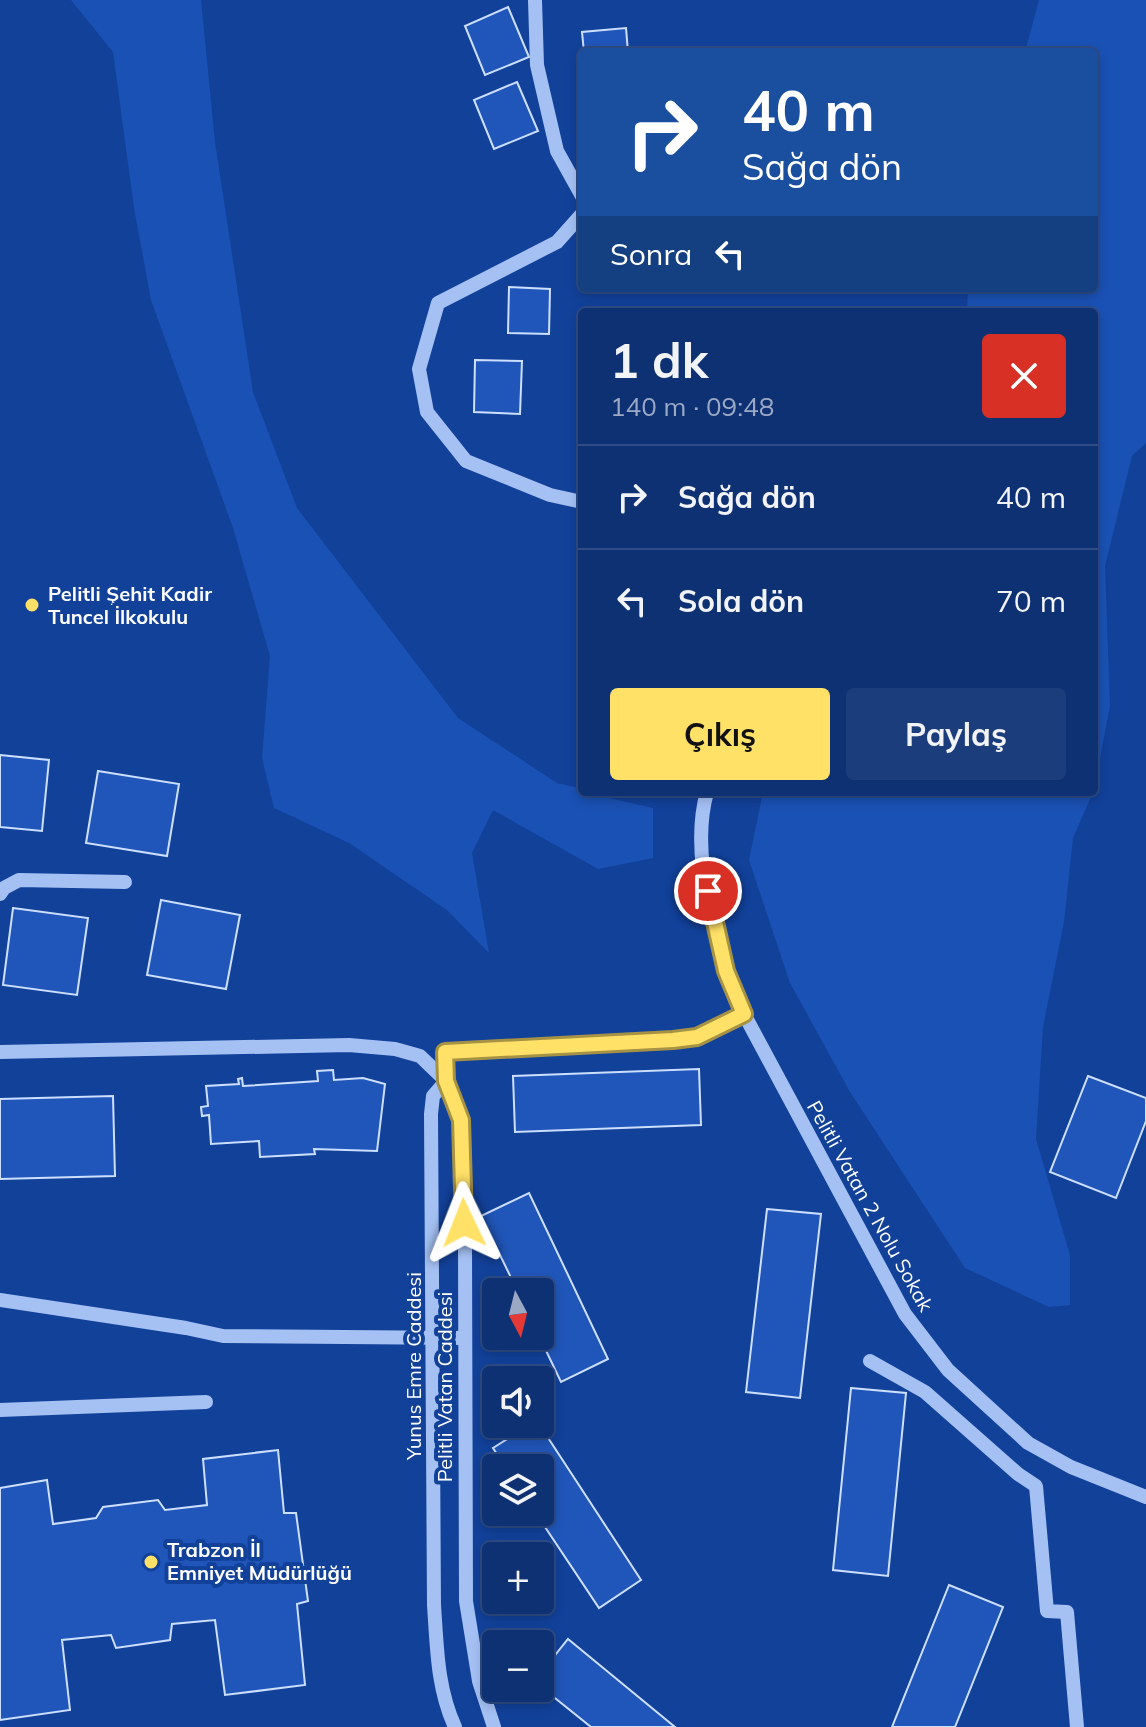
<!DOCTYPE html>
<html lang="tr">
<meta charset="utf-8">
<style>
body{margin:0;font-family:Mulish,sans-serif;background:#1c3d7c;color:#f1f3f6;height:100vh;display:flex;flex-direction:column;font-size:30px;white-space:nowrap}
*{box-sizing:border-box;margin:0}
p{font-size:26px;color:#9ba9c5}
.icon{flex:none;width:44px;height:44px;fill:none;stroke:currentColor;stroke-width:2;stroke-linecap:round;stroke-linejoin:round}
.map{position:relative;flex:1;overflow:hidden}
.sheet{position:absolute;left:578px;top:308px;width:520px;height:488px;display:flex;flex-direction:column;background:#0e3174;border-radius:8px;box-shadow:0 4px 12px #0003,0 0 0 2px #2e4c86}
.sheet>*{flex:none}
.top-card{position:absolute;left:578px;top:48px;width:520px;height:244px;border-radius:8px;box-shadow:0 4px 12px #0003,0 0 0 2px #2e4c86;background:#1a4fa0;color:#fff;overflow:hidden}
.needle{width:52px;rotate:173deg}
.controls{position:absolute;left:482px;top:1278px;display:grid;gap:16px}
.controls a{display:grid;place-items:center;width:72px;height:72px;border-radius:8px;background:#0e3174;box-shadow:0 4px 12px #0003,0 0 0 2px #2e4c86;font-size:40px}
.pin{position:absolute;display:grid;place-items:center;width:68px;height:68px;color:#fff;margin:-34px;border:4px solid #fff;border-radius:50%;box-shadow:0 2px 8px #0007}
.me{position:absolute;width:88px;margin:-44px;rotate:358deg;stroke-linejoin:round;filter:drop-shadow(0 0 6px #0008)}
.turn{display:flex;align-items:center;gap:28px;height:168px;padding:0 32px;font-size:36px}
.turn .icon{width:104px;height:104px;stroke-width:2.5}
.turn b{display:block;font-size:56px;line-height:68px}
.then{display:flex;align-items:center;height:76px;padding:0 32px;background:#0003;gap:16px;font-size:30px}
.round{display:grid;place-items:center;flex:none;width:84px;height:84px;border-radius:8px;background:#1c3d7c}
.head{display:flex;align-items:center;justify-content:space-between;height:136px;padding:0 32px}
h1{font-size:48px;font-weight:700;line-height:60px}
.cta{display:flex;gap:16px;margin-top:auto;padding:16px 32px}
.cta a{flex:1;height:92px;border-radius:8px;background:#ffe168;color:#111;font-size:32px;font-weight:700;line-height:92px;text-align:center}
.cta a+a{background:#1c3d7c;color:#f1f3f6}
ul{padding:0;list-style:none}
li{display:flex;align-items:center;gap:24px;height:104px;padding:0 32px;border-top:2px solid #2e4c86}
li div{flex:1}
li b{display:block;font-size:30px}
li em{font-style:normal}
.map>svg:first-child{display:block}
.green{fill:#1a51b4}
.building{fill:#2056b9;stroke:#cddffe;stroke-width:2}
.lines{fill:none;stroke-linecap:round;stroke-linejoin:round}
.minor{stroke:#a5c1f4;stroke-width:14}
.route-casing{stroke:#a69244;stroke-width:20}
.route{stroke:#ffe168;stroke-width:14}
.poi-dot{fill:#ffe168;stroke:#12419a;stroke-width:3}
.labels{text-anchor:middle;stroke-width:8;stroke-linejoin:round;paint-order:stroke}
.poi-label{font-size:20px;font-weight:bold;fill:#fff;stroke:#12419a;text-anchor:start}
.street-label{font-size:20px;fill:#fff;stroke:#12419a}
</style>
<div class="map">
<svg width="1146" height="1727" viewBox="0 0 1146 1727">
<rect width="100%" height="100%" fill="#12419a"/>
<!-- green -->
<g class="green">
<polygon points="71,0 201,0 215,142 253,392 297,508 458,718 557,783 582,789 582,792 653,808 653,858 598,869 493,810 472,853 489,953 447,910 349,843 274,808 262,758 270,656 233,528 151,300 134,208 113,52"/>
<polygon points="1039,0 1146,0 1146,443 1132,456 1105,566 1110,706 1094,789 1094,312 967,312 968,288 1094,288 1094,52 1025,52"/>
<polygon points="763,792 1093,792 1073,838 1064,922 1043,1027 1036,1139 1070,1255 1070,1305 1049,1307 965,1268 850,1092 790,983 749,860"/>
</g>
<!-- building -->
<g class="building">
<polygon points="508,7 529,57 485,75 465,26"/>
<polygon points="626,28 628,52 584,52 582,32"/>
<polygon points="517,82 538,131 494,149 474,100"/>
<polygon points="509,287 550,289 549,334 508,333"/>
<polygon points="475,360 522,361 520,414 474,412"/>
<polygon points="0,755 49,760 42,831 0,827"/>
<polygon points="98,771 179,784 167,856 86,843"/>
<polygon points="161,900 240,915 226,989 147,975"/>
<polygon points="13,908 88,918 77,995 3,985"/>
<polygon points="699,1069 701,1125 515,1132 513,1076"/>
<polygon points="333,1070 334,1080 363,1078 385,1084 377,1151 314,1149 315,1154 260,1157 259,1141 211,1144 209,1115 202,1116 201,1107 208,1106 206,1086 239,1084 238,1079 242,1078 243,1086 318,1081 317,1071"/>
<polygon points="1088,1076 1146,1098 1146,1121 1116,1198 1050,1172"/>
<polygon points="113,1096 115,1176 0,1179 0,1099"/>
<polygon points="529,1193 608,1359 561,1382 539,1336 540,1292 518,1292 481,1216"/>
<polygon points="767,1209 821,1214 800,1398 746,1392"/>
<polygon points="851,1388 906,1393 888,1576 833,1570"/>
<polygon points="531,1424 539,1424 641,1580 599,1608 535,1512 540,1512 540,1468 506,1468 493,1448"/>
<polygon points="278,1450 284,1513 296,1513 308,1601 297,1604 305,1685 225,1695 215,1620 172,1624 170,1640 116,1648 111,1635 62,1640 70,1710 0,1720 0,1488 47,1480 53,1524 96,1518 103,1507 158,1500 165,1510 207,1505 203,1459"/>
<polygon points="949,1585 1003,1607 955,1727 892,1727"/>
<polygon points="568,1639 675,1727 591,1727 540,1686 540,1674"/>
</g>
<g class="lines">
<!-- minor -->
<g class="minor">
<polyline points="535,0 537,65 557,151 582,196"/>
<polyline points="582,214 557,242 438,303 419,369 427,412 466,461 550,495 582,502"/>
<path d="M707,792C688,859 719,951 744,1014L905,1314L948,1370L1028,1443L1071,1467L1146,1497"/>
<polyline points="0,894 4,888 19,880 125,882"/>
<polyline points="0,1052 349,1045 395,1049 420,1056 446,1081"/>
<path d="M446,1081L433,1096L431,1114L434,1605C437,1647 437,1688 455,1727"/>
<polyline points="0,1300 186,1328 223,1336 465,1338"/>
<polyline points="870,1361 925,1392 1018,1474 1036,1486 1047,1611 1067,1612 1077,1727"/>
<polyline points="0,1410 206,1402"/>
<polyline points="494,1727 479,1681 466,1601 465,1244 461,1120 446,1081 445,1052 491,1052 697,1037 744,1014"/>
</g>
</g>
<g class="lines">
<defs>
<polyline id="route" points="464,1223 461,1120 446,1081 445,1052 673,1040 697,1037 744,1014 726,971 708,891"/>
</defs>
<!-- route casing -->
<use href="#route" class="route-casing"/>
<!-- route -->
<use href="#route" class="route"/>
</g>
<!-- markers -->
<g class="poi-dot">
<circle cx="32" cy="605" r="8"/>
<circle cx="151" cy="1562" r="8"/>
</g>
<g class="labels">
<!-- poi labels -->
<g class="poi-label">
<text x="48" y="601">Pelitli Şehit Kadir<tspan x="48" dy="23">Tuncel İlkokulu</tspan></text>
<text x="167" y="1557">Trabzon İl<tspan x="167" dy="23">Emniyet Müdürlüğü</tspan></text>
</g>
<!-- street labels -->
<g class="street-label">
<text transform="translate(870 1206) rotate(61)" y="7">Pelitli Vatan 2 Nolu Sokak</text>
<text transform="translate(414 1366) rotate(-90)" y="7">Yunus Emre Caddesi</text>
<text transform="translate(445 1387) rotate(-90)" y="7">Pelitli Vatan Caddesi</text>
</g>
</g>
</svg>
<div class="controls">
<a><svg class="needle" viewBox="-14 -14 28 28"><path d="M0-13l5 13h-10z" fill="#e53935"/><path d="M0 13l5-13h-10z" fill="#9ba9c5"/></svg></a>
<a><svg class="icon" aria-label="sound" viewBox="0 0 24 24"><path d="M4 9h4l5-4v14l-5-4H4zM17 9q2 3 0 6"/></svg></a>
<a><svg class="icon" aria-label="layers" viewBox="0 0 24 24"><path d="M12 4l9 5-9 5-9-5zM3 14l9 5 9-5"/></svg></a>
<a>+</a>
<a>−</a>
</div>
<div class="pin" style="left:708px;top:891px;background:#d93025"><svg class="icon" aria-label="arrive" viewBox="0 0 24 24"><path d="M6 21V4h12l-3 4 3 4H6"/></svg></div>
<svg class="me" style="left:464px;top:1223px" viewBox="-20 -20 40 40"><path d="M0-17L14 15 0 8-14 15z" fill="#ffe168" stroke="#fff" stroke-width="4"/></svg>
<div class="top-card">
<div class="turn"><svg class="icon" aria-label="right" viewBox="0 0 24 24"><path d="M7 20v-9h11M14 6l5 5-5 5"/></svg><div><b>40 m</b>Sağa dön</div></div>
<div class="then">Sonra<svg class="icon" aria-label="left" viewBox="0 0 24 24"><path d="M17 20v-9H6M10 6l-5 5 5 5"/></svg></div>
</div>
<section class="sheet">
<div class="head"><div><h1>1 dk</h1><p>140 m · 09:48</p></div><a class="round" style="background:#d93025;color:#fff"><svg class="icon" aria-label="close" viewBox="0 0 24 24"><path d="M6 6l12 12M18 6L6 18"/></svg></a></div>
<ul>
<li><svg class="icon" aria-label="right" viewBox="0 0 24 24"><path d="M7 20v-9h11M14 6l5 5-5 5"/></svg><div><b>Sağa dön</b></div><em>40 m</em></li>
<li><svg class="icon" aria-label="left" viewBox="0 0 24 24"><path d="M17 20v-9H6M10 6l-5 5 5 5"/></svg><div><b>Sola dön</b></div><em>70 m</em></li>
</ul>
<div class="cta"><a>Çıkış</a><a>Paylaş</a></div>
</section>
</div>
